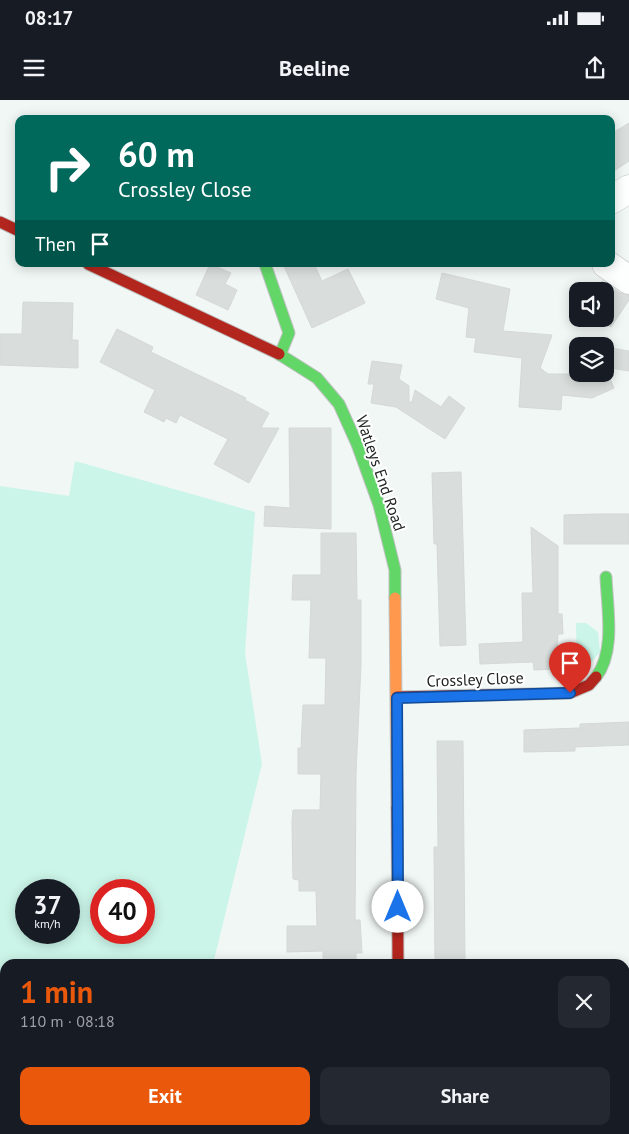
<!DOCTYPE html>
<meta charset="utf-8">
<style>
body{margin:0;font-family:"PT Sans",sans-serif;background:#242831;color:#f1f3f6;height:100vh;display:flex;flex-direction:column;font-size:19px;white-space:nowrap}
*{box-sizing:border-box;margin:0}
p{font-size:16px;color:#9ea1a6}
.icon{flex:none;width:28px;height:28px;fill:none;stroke:currentColor;stroke-width:2;stroke-linecap:round;stroke-linejoin:round}
.map{position:relative;flex:1;overflow:hidden}
.panel{position:absolute;left:0px;top:859px;width:630px;height:176px;display:flex;flex-direction:column;background:#171b24;border-radius:15px 15px 0 0;box-shadow:0 2px 12px #0003}
.panel>*{flex:none}
.banner{position:absolute;left:15px;top:15px;width:600px;height:152px;border-radius:10px;box-shadow:0 2px 12px #0003;background:#00695c;color:#fff;overflow:hidden}
.buttons{position:absolute;left:569px;top:182px;display:grid;gap:10px}
.buttons a{display:grid;place-items:center;width:45px;height:45px;border-radius:10px;background:#171b24;box-shadow:0 2px 12px #0003;font-size:25px}
.speed{position:absolute;left:15px;top:779px;display:flex;gap:10px;font-size:25px;font-weight:700;text-align:center}
.speed>*{display:grid;place-content:center;width:65px;height:65px;border-radius:50%;background:#171b24;box-shadow:0 2px 12px #0003;line-height:1}
.speed small{font-size:12px;font-weight:400}
.speed .limit{border:8px solid #d22;background:#fff;color:#111}
.pin{position:absolute;display:grid;place-items:center;width:42px;height:42px;color:#fff;margin:-51px -21px;border-radius:50% 50% 50% 0;rotate:-45deg;box-shadow:0 0 5px #0007}
.pin .icon{rotate:45deg}
.me{position:absolute;width:55px;margin:-28px;rotate:0deg;stroke-linejoin:round;filter:drop-shadow(0 0 4px #0008)}
.turn{display:flex;align-items:center;gap:18px;height:105px;padding:0 20px;font-size:22px}
.turn .icon{width:65px;height:65px;stroke-width:2.5}
.turn b{display:block;font-size:35px;line-height:42px}
.then{display:flex;align-items:center;height:48px;padding:0 20px;background:#0003;gap:10px;font-size:19px}
.round{display:grid;place-items:center;flex:none;width:52px;height:52px;border-radius:10px;background:#242831}
.overview{display:flex;align-items:center;justify-content:space-between;height:85px;padding:0 20px}
h1{font-size:30px;font-weight:700;line-height:38px;color:#ea580c}
.cta{display:flex;gap:10px;margin-top:auto;padding:10px 20px}
.cta a{flex:1;height:58px;border-radius:10px;background:#ea580c;color:#fff;font-size:20px;font-weight:700;line-height:58px;text-align:center}
.cta a+a{background:#242831;color:#f1f3f6}
.status{display:flex;justify-content:space-between;align-items:center;height:35px;padding:0 25px;background:#171b24;direction:ltr}
.status svg{height:14px;fill:currentColor}
header{display:flex;justify-content:space-between;align-items:center;height:65px;padding:0 20px;background:#171b24;font-size:22px;font-weight:700}
.map>svg:first-child{display:block}
.green{fill:#cbf5e8;fill-rule:evenodd}
.building{fill:#d9dedc;stroke:#d4d9d8}
.lines{fill:none;stroke-linecap:round;stroke-linejoin:round}
.street-casing{stroke:#bec2c1;stroke-width:29}
.fast-casing{stroke:#bec2c1;stroke-width:13}
.slow-casing{stroke:#bec2c1;stroke-width:13}
.jam-casing{stroke:#bec2c1;stroke-width:13}
.path{stroke:#d9dada;stroke-width:3;stroke-dasharray:2.5 4;stroke-linecap:butt}
.street{stroke:#fdfefe;stroke-width:28}
.fast{stroke:#63d668;stroke-width:11}
.slow{stroke:#ff974d;stroke-width:11}
.jam{stroke:#b3261e;stroke-width:11}
.route-casing{stroke:#114b97;stroke-width:12}
.route{stroke:#1a73e8;stroke-width:9}
.labels{text-anchor:middle;stroke-width:4;stroke-linejoin:round;paint-order:stroke}
.street-label{font-size:16px;fill:#212423;stroke:#fff}
</style>
<div class="status"><b>08:17</b><svg viewBox="0 0 49 12"><path d="M0 12V9h3v3zM5 12V6h3v6zM10 12V3h3v9zM15 12V0h3v12zM26 1h20v11H26zM47 4h2v5h-2z"/></svg></div>
<header><svg class="icon" aria-label="menu" viewBox="0 0 24 24"><path d="M4 6h16M4 12h16M4 18h16"/></svg>Beeline<svg class="icon" aria-label="share" viewBox="0 0 24 24"><path d="M12 15V3M7 8l5-5 5 5M5 13v7h14v-7"/></svg></header>
<div class="map">
<svg width="629" height="1034" viewBox="0 0 629 1034">
<rect width="100%" height="100%" fill="#f1f7f5"/>
<!-- green -->
<g class="green">
<path d="M75,361L255,412L245,553L262,664L213,864H5V967L0,966V386L69,396ZM26,790H69V832H26ZM101,790H144V832H101Z"/>
<polygon points="576,523 586,523 598,532 600,552 577,579"/>
</g>
<!-- building -->
<g class="building">
<polygon points="629,23 629,61 611,73 611,34"/>
<polygon points="210,164 231,173 225,184 237,190 228,210 196,195"/>
<polygon points="283,164 314,164 322,181 348,169 365,203 312,228"/>
<polygon points="442,173 510,189 503,231 552,235 540,268 548,274 608,274 614,288 592,298 562,295 561,310 519,307 522,258 474,252 476,238 466,237 469,208 436,199"/>
<polygon points="602,181 620,193 629,195 629,200 611,227 598,219 605,219 605,191 595,191"/>
<polygon points="23,202 73,203 72,240 78,240 78,268 0,265 0,234 22,234"/>
<polygon points="117,229 153,247 151,252 246,298 245,300 269,313 261,328 279,328 249,383 214,364 228,339 180,315 176,323 166,318 164,322 144,312 155,290 100,262"/>
<polygon points="605,247 629,251 629,271 605,267"/>
<polygon points="372,261 402,265 399,279 409,286 409,302 412,302 415,290 441,307 449,296 465,308 445,339 396,307 371,303 374,284 368,284"/>
<polygon points="289,328 331,328 331,429 264,426 265,406 290,408"/>
<polygon points="461,372 466,545 440,546 437,444 434,444 432,373"/>
<polygon points="598,414 629,414 629,444 564,444 564,415"/>
<polygon points="531,427 558,446 558,514 562,514 563,534 558,534 555,569 534,570 533,562 480,564 479,544 523,542 522,493 533,493"/>
<polygon points="321,433 356,433 357,500 361,500 361,565 356,673 355,820 360,820 362,853 356,853 356,864 323,864 323,851 287,852 287,826 317,826 316,791 299,791 299,780 293,779 292,722 293,710 320,710 321,674 298,674 298,648 301,648 303,605 325,605 326,558 309,558 311,500 292,500 293,475 321,475"/>
<polygon points="629,622 629,645 575,647 575,651 524,652 524,630 580,628 580,624"/>
<polygon points="437,641 463,641 465,864 435,864 434,747 438,747"/>
</g>
<g class="lines">
<defs>
<g id="street">
<polyline points="611,100 629,89"/>
<polyline points="606,164 629,180"/>
<polyline points="625,982 629,982"/>
</g>
<g id="fast">
<polyline points="265,164 289,233 280,255"/>
<polyline points="279,254 317,278 339,304 357,344 379,405 395,470 395,498"/>
<path d="M596,577C616,551 607,507 606,477"/>
</g>
<g id="slow">
<polyline points="395,498 397,708"/>
<polyline points="402,1030 402,1034"/>
</g>
<g id="jam">
<polyline points="0,122 19,131"/>
<polyline points="88,164 279,254"/>
<polyline points="397,597 570,593 589,585 596,577"/>
<polyline points="397,708 398,864"/>
</g>
</defs>
<!-- street casing -->
<use href="#street" class="street-casing"/>
<!-- fast casing -->
<use href="#fast" class="fast-casing"/>
<!-- slow casing -->
<use href="#slow" class="slow-casing"/>
<!-- jam casing -->
<use href="#jam" class="jam-casing"/>
<!-- path -->
<g class="path">
<polyline points="0,930 5,931"/>
<polyline points="596,1030 597,1034"/>
<polyline points="112,1034 112,1030"/>
</g>
<!-- street -->
<use href="#street" class="street"/>
<!-- fast -->
<use href="#fast" class="fast"/>
<!-- slow -->
<use href="#slow" class="slow"/>
<!-- jam -->
<use href="#jam" class="jam"/>
</g>
<g class="lines">
<defs>
<polyline id="route" points="398,807 397,598 570,593"/>
</defs>
<!-- route casing -->
<use href="#route" class="route-casing"/>
<!-- route -->
<use href="#route" class="route"/>
</g>
<g class="labels">
<!-- street labels -->
<g class="street-label">
<text transform="translate(381 373) rotate(71)" y="6">Watleys End Road</text>
<text transform="translate(475 579) rotate(-2)" y="6">Crossley Close</text>
</g>
</g>
</svg>
<div class="buttons">
<a><svg class="icon" aria-label="sound" viewBox="0 0 24 24"><path d="M4 9h4l5-4v14l-5-4H4zM17 9q2 3 0 6"/></svg></a>
<a><svg class="icon" aria-label="layers" viewBox="0 0 24 24"><path d="M12 4l9 5-9 5-9-5zM3 14l9 5 9-5"/></svg></a>
</div>
<div class="speed"><div>37<small>km/h</small></div><div class="limit">40</div></div>
<div class="pin" style="left:570px;top:593px;background:#d93025"><svg class="icon" aria-label="arrive" viewBox="0 0 24 24"><path d="M6 21V4h12l-3 4 3 4H6"/></svg></div>
<svg class="me" style="left:398px;top:807px" viewBox="-20 -20 40 40"><circle r="19" fill="#fff"/><path d="M0-13L10 11 0 6-10 11z" fill="#1a73e8"/></svg>
<div class="banner">
<div class="turn"><svg class="icon" aria-label="right" viewBox="0 0 24 24"><path d="M7 20v-9h11M14 6l5 5-5 5"/></svg><div><b>60 m</b>Crossley Close</div></div>
<div class="then">Then<svg class="icon" aria-label="arrive" viewBox="0 0 24 24"><path d="M6 21V4h12l-3 4 3 4H6"/></svg></div>
</div>
<section class="panel">
<div class="overview"><div><h1>1 min</h1><p>110 m · 08:18</p></div><a class="round"><svg class="icon" aria-label="close" viewBox="0 0 24 24"><path d="M6 6l12 12M18 6L6 18"/></svg></a></div>
<div class="cta"><a>Exit</a><a>Share</a></div>
</section>
</div>
